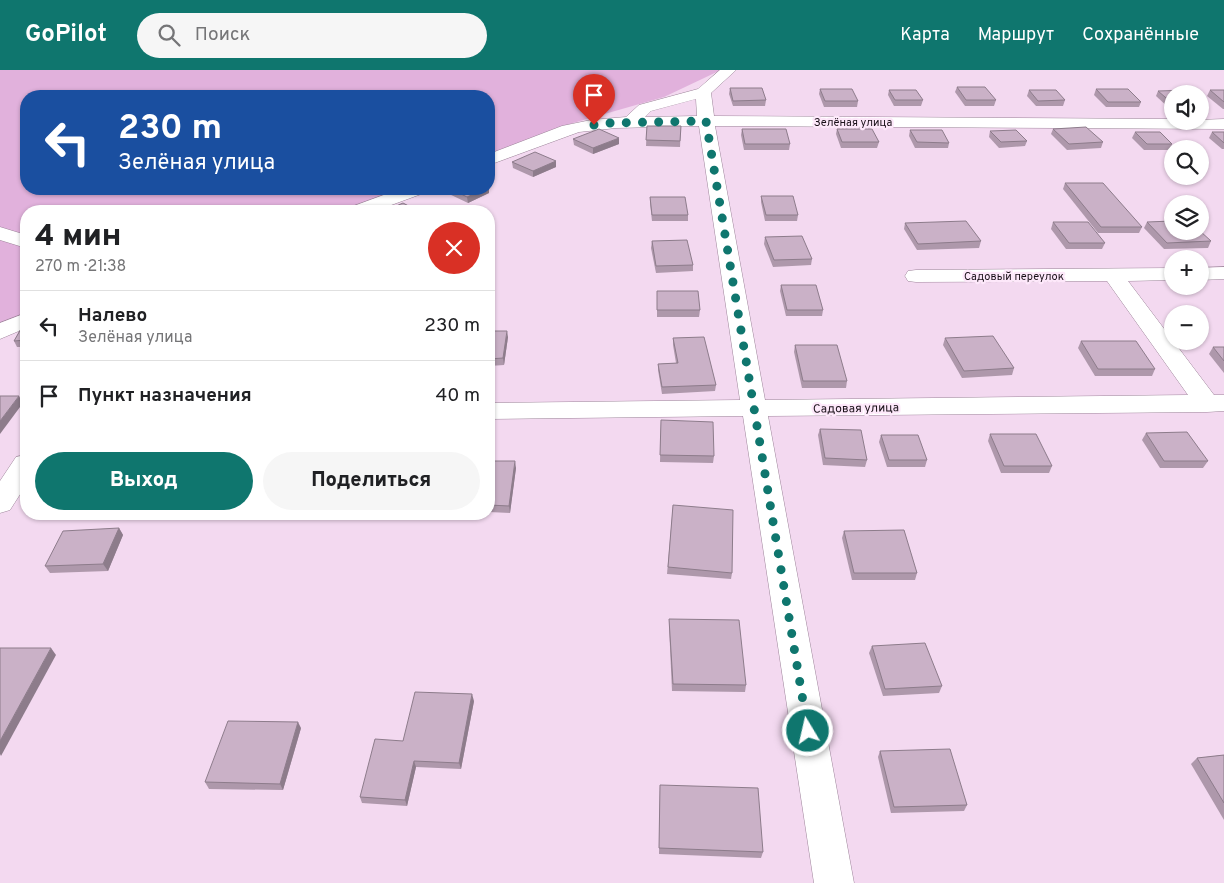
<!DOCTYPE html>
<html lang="ru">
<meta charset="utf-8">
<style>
body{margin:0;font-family:Overpass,sans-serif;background:#f6f6f6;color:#202124;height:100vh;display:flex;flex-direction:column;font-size:19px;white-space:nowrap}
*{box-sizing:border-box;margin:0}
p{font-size:16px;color:#757577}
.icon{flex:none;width:28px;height:28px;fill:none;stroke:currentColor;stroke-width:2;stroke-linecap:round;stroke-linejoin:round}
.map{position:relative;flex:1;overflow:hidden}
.side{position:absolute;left:20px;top:135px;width:475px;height:315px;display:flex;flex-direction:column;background:#fff;border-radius:20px;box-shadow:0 1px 4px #0004}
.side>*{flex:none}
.hud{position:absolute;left:20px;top:20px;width:475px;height:105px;border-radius:20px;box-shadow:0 1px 4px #0004;background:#1a4fa0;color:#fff;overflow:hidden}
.controls{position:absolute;left:1164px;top:15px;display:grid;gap:10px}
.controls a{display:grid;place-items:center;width:45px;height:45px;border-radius:50%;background:#fff;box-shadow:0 1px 4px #0004;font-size:25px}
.pin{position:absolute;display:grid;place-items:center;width:42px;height:42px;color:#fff;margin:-51px -21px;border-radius:50% 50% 50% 0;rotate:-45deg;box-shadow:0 0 5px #0007}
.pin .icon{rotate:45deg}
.me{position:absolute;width:55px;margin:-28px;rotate:351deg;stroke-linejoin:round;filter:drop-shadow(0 0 4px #0008)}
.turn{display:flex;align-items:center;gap:18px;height:105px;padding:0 15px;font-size:22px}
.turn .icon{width:65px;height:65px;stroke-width:2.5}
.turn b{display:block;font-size:35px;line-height:42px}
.round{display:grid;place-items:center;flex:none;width:52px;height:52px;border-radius:26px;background:#f6f6f6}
.summary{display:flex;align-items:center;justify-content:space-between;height:85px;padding:0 15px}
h1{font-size:30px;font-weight:800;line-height:38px}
.primary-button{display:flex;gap:10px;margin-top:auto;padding:10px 15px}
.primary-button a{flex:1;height:58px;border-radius:30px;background:#0f766e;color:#fff;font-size:20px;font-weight:800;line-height:58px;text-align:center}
.primary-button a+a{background:#f6f6f6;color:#202124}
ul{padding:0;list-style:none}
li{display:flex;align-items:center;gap:15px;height:70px;padding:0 15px;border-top:1px solid #e0e0e0}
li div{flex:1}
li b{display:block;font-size:19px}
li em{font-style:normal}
header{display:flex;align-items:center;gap:30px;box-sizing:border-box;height:70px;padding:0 25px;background:#0f766e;color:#fff}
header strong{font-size:24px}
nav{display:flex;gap:28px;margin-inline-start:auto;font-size:18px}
.search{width:350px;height:45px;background:#f6f6f6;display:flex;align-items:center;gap:12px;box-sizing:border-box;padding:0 18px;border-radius:28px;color:#757577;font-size:19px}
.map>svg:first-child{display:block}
.green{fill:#e1b1dc}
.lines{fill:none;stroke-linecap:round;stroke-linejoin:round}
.minor-casing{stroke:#9d859a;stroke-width:1}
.minor{fill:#fff;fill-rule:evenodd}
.wall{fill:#ae98ab}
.shaded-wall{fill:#8d7c8b}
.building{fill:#cab1c7;stroke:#8d7c8b}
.route{stroke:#0f766e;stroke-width:9;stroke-dasharray:0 16.2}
.labels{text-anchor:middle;stroke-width:4.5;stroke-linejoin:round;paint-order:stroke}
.far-street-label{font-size:11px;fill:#191018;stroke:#fde8fa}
.street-label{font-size:12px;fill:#191018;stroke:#fde8fa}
</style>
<header>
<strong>GoPilot</strong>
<div class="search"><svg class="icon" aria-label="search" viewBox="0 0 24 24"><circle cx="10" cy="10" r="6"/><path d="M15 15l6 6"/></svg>Поиск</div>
<nav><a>Карта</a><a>Маршрут</a><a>Сохранённые</a></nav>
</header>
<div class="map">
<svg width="1224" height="813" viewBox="0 0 1224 813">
<rect width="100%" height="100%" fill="#f3d9f0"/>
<!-- green -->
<polygon class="green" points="0,0 721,0 664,27 573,53 489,86 489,26 26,26 26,119 406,119 349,141 26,141 26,250 0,261"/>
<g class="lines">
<defs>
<g id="minor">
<path d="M720,0H736L711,23L714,46L1172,49V51L1224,49V59L715,56L765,330L1188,325L1107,211L916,212L908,211L905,206L908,201L916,200L1172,198V210L1128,211L1214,325H1224V341L1207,342L768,346L854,813H814L743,346L489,349V333L740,330L699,56L616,58L579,62L489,95V84L562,56L591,50L626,47L639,35L698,19ZM696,29L697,46L645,47L651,41Z"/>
<polygon points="400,119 426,119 424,123 375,141 348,141 351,137"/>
<polygon points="0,157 26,165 26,178 0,170"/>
<polygon points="1224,197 1224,209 1200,210 1200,198"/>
<polygon points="26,243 26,258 0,269 0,253"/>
<polygon points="26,385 26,415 10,440 0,443 0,411 16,387"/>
</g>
</defs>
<!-- minor casing -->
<use href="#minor" class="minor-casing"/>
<!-- minor -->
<use href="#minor" class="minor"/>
</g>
<!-- wall -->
<g class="wall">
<polygon points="957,17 996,30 994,36 965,36 955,22"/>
<polygon points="730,18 766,30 765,36 733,36 729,24"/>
<polygon points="820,19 858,31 857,37 824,37 819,24"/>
<polygon points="1096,19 1141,32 1139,37 1106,37 1094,25"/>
<polygon points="889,20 923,30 921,36 894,36 888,25"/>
<polygon points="1029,20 1065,30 1063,36 1036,36 1027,26"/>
<polygon points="1210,20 1224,20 1224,39 1223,39 1207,26"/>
<polygon points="1158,21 1172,24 1172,39 1170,39 1156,26"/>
<polygon points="1200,28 1206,33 1203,39 1200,39"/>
<polygon points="647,56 681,56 680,77 646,76"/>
<polygon points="742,59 790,74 789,80 744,80 741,65"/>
<polygon points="837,59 879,72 877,78 841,78 836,64"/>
<polygon points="1053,59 1103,72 1101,78 1067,80 1051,64"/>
<polygon points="910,60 949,73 948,78 915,78 909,66"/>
<polygon points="990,61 1027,71 1025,76 999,78 989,67"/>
<polygon points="1135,62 1172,74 1170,80 1144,80 1132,68"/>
<polygon points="1212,62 1224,62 1224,79 1222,79 1209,68"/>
<polygon points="573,69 619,74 593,84 574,75"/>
<polygon points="556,91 556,97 533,107 513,98 512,92"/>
<polygon points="1065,113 1142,157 1139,163 1098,163 1063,119"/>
<polygon points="446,119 489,119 489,123 468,133 447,123"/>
<polygon points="761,126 798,145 797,151 765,151 761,132"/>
<polygon points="650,127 688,145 688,151 652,151 650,133"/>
<polygon points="1053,152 1105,173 1102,179 1066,179 1051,159"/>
<polygon points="1147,152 1211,171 1208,178 1164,179 1144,158"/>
<polygon points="905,153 981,171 979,178 917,180 904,159"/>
<polygon points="765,167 812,189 811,195 773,197 764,174"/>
<polygon points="652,171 693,195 693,201 656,203 651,178"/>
<polygon points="781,215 823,240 822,246 786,246 780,221"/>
<polygon points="657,221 700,240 699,247 657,247"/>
<polygon points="26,250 26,277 17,277 14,271"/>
<polygon points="489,261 508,267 504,295 489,296"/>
<polygon points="673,268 716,315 715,321 662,324 658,300 658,294 676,293 673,275"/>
<polygon points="945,268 1014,298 1012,305 962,308 943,275"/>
<polygon points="1081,271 1155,299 1152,306 1095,306 1078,278"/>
<polygon points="795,275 847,311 846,318 802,318 794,282"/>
<polygon points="1213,277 1224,277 1224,303 1209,284"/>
<polygon points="661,350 714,386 713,393 660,392"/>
<polygon points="820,359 867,390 865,397 823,395 818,365"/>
<polygon points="1146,363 1208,391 1203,398 1160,398 1142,370"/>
<polygon points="990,364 1052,396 1049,403 1001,403 988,371"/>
<polygon points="881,365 927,390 925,397 887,397 879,372"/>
<polygon points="489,391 516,398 510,443 489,442"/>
<polygon points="673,435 732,503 731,509 667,504"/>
<polygon points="119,458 123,465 108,501 50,503 45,496"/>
<polygon points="844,461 917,503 915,510 852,510 842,468"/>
<polygon points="669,549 746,615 745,622 672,621 669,556"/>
<polygon points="872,576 942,616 939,623 883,626 869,583"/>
<polygon points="474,631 461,699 416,697 407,736 362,733 360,727 403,671"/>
<polygon points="301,658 283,720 209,719 205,712"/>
<polygon points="880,681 967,735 964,741 891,743 878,687"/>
<polygon points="1224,685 1224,750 1191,694 1197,688"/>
<polygon points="660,715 763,782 761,788 659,784"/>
</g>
<!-- shaded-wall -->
<g class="shaded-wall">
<polygon points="619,68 619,74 593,84 593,78"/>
<polygon points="556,91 556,97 533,107 533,101"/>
<polygon points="485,119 489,119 489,123 468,133 467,127"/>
<polygon points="507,261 508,267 504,295 503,288"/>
<polygon points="19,326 23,333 0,364 0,351"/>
<polygon points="515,391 516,398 510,443 509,436"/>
<polygon points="119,458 123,465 108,501 103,494"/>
<polygon points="51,578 56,585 1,686 0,684 0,671"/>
<polygon points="472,624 474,631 461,699 459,693"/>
<polygon points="298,652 301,658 283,720 280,714"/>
<polygon points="414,691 416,697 407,736 405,730"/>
</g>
<!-- building -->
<g class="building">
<polygon points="957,17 985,17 996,30 966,30"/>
<polygon points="730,18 762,18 766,30 733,31"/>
<polygon points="820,19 852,19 858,31 825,31"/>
<polygon points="1096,19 1128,19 1141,32 1108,32"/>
<polygon points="889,20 916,20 923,30 895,30"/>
<polygon points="1029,20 1056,20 1065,30 1038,31"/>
<polygon points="1190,20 1194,24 1172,24 1172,33 1158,21"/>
<polygon points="1210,20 1224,20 1224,32"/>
<polygon points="1200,28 1206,33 1200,33"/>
<polygon points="647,56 681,56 680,71 646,70"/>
<polygon points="1086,57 1103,72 1069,74 1053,59"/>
<polygon points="599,59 619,68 593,78 573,69"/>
<polygon points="742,59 786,59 790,74 745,74"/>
<polygon points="837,59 872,59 879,72 842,72"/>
<polygon points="910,60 942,60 949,73 917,72"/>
<polygon points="1016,60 1027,71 1001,72 990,61"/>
<polygon points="1135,62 1160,62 1172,74 1147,74"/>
<polygon points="1212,62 1224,62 1224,73"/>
<polygon points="535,82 556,91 533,101 512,92"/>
<polygon points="1065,113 1103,113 1142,157 1101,157"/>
<polygon points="451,119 485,119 467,127"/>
<polygon points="761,126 793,126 798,145 766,145"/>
<polygon points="650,127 685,127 688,145 652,145"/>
<polygon points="403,133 418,141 385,141"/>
<polygon points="966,151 981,171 918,174 905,153"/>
<polygon points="1172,151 1172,161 1200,161 1211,171 1167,173 1147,152"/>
<polygon points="1053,152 1088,152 1105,173 1069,173"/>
<polygon points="802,166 812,189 774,190 765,167"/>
<polygon points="687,170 693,195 656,196 652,171"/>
<polygon points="781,215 816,215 823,240 787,240"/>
<polygon points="657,221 698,221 700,240 657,240"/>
<polygon points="26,250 26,270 14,271"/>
<polygon points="489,261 507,261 503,288 489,289"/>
<polygon points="993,266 1014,298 964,301 945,268"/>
<polygon points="704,267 716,315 662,317 658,294 678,293 673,268"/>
<polygon points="1081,271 1136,271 1155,299 1098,299"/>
<polygon points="795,275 837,275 847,311 803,311"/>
<polygon points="1213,277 1224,277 1224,291"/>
<polygon points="0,326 19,326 0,351"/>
<polygon points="661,350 713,352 714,386 660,385"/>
<polygon points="820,359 861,360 867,390 825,388"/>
<polygon points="1187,362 1208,391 1164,391 1146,363"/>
<polygon points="990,364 1036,364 1052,396 1004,396"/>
<polygon points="881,365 918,365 927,390 889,390"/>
<polygon points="489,391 515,391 509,436 489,435"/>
<polygon points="673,435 733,440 732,503 668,497"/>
<polygon points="119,458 103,494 45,496 63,461"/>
<polygon points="904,460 917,503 854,503 844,461"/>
<polygon points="669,549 739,550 746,615 673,614"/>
<polygon points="925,573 942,616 885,619 872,576"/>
<polygon points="0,578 51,578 0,671"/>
<polygon points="415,622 472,624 459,693 414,691 405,730 360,727 375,669 403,671"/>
<polygon points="228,651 298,652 280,714 205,712"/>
<polygon points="950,679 967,735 894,737 880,681"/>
<polygon points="1224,685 1224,733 1197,688"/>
<polygon points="660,715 758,718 763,782 659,778"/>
</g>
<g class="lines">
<!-- route -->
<polyline class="route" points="594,55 610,53 706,51 808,661"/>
</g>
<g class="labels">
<!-- far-street labels -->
<g class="far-street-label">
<text x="853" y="56">Зелёная улица</text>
<text x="1014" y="210">Садовый переулок</text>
</g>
<!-- street labels -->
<g class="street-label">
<text transform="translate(856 338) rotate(-1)" y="4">Садовая улица</text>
</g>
</g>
</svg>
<div class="controls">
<a><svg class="icon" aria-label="sound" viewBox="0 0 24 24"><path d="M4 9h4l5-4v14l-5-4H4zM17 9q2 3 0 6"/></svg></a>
<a><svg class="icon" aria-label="search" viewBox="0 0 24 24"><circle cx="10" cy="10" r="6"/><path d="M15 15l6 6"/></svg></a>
<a><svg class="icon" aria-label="layers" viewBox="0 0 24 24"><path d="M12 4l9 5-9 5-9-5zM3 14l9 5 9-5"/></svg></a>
<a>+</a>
<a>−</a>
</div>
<div class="pin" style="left:594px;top:55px;background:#d93025"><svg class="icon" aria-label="arrive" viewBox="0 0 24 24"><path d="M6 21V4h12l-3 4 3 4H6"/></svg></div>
<svg class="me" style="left:808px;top:661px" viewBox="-20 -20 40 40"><circle r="17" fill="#0f766e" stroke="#fff" stroke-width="3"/><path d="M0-11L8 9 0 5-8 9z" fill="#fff"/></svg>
<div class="hud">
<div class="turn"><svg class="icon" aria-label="left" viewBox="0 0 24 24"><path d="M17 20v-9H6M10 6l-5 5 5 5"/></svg><div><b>230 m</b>Зелёная улица</div></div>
</div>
<section class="side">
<div class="summary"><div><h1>4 мин</h1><p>270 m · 21:38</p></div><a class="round" style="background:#d93025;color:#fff"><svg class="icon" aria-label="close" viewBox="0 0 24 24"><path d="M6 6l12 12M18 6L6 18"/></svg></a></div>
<ul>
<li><svg class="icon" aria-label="left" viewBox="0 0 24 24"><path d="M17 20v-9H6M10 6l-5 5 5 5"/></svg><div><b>Налево</b><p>Зелёная улица</p></div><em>230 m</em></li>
<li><svg class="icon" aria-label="arrive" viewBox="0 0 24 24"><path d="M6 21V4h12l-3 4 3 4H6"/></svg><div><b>Пункт назначения</b></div><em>40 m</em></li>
</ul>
<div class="primary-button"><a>Выход</a><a>Поделиться</a></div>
</section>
</div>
